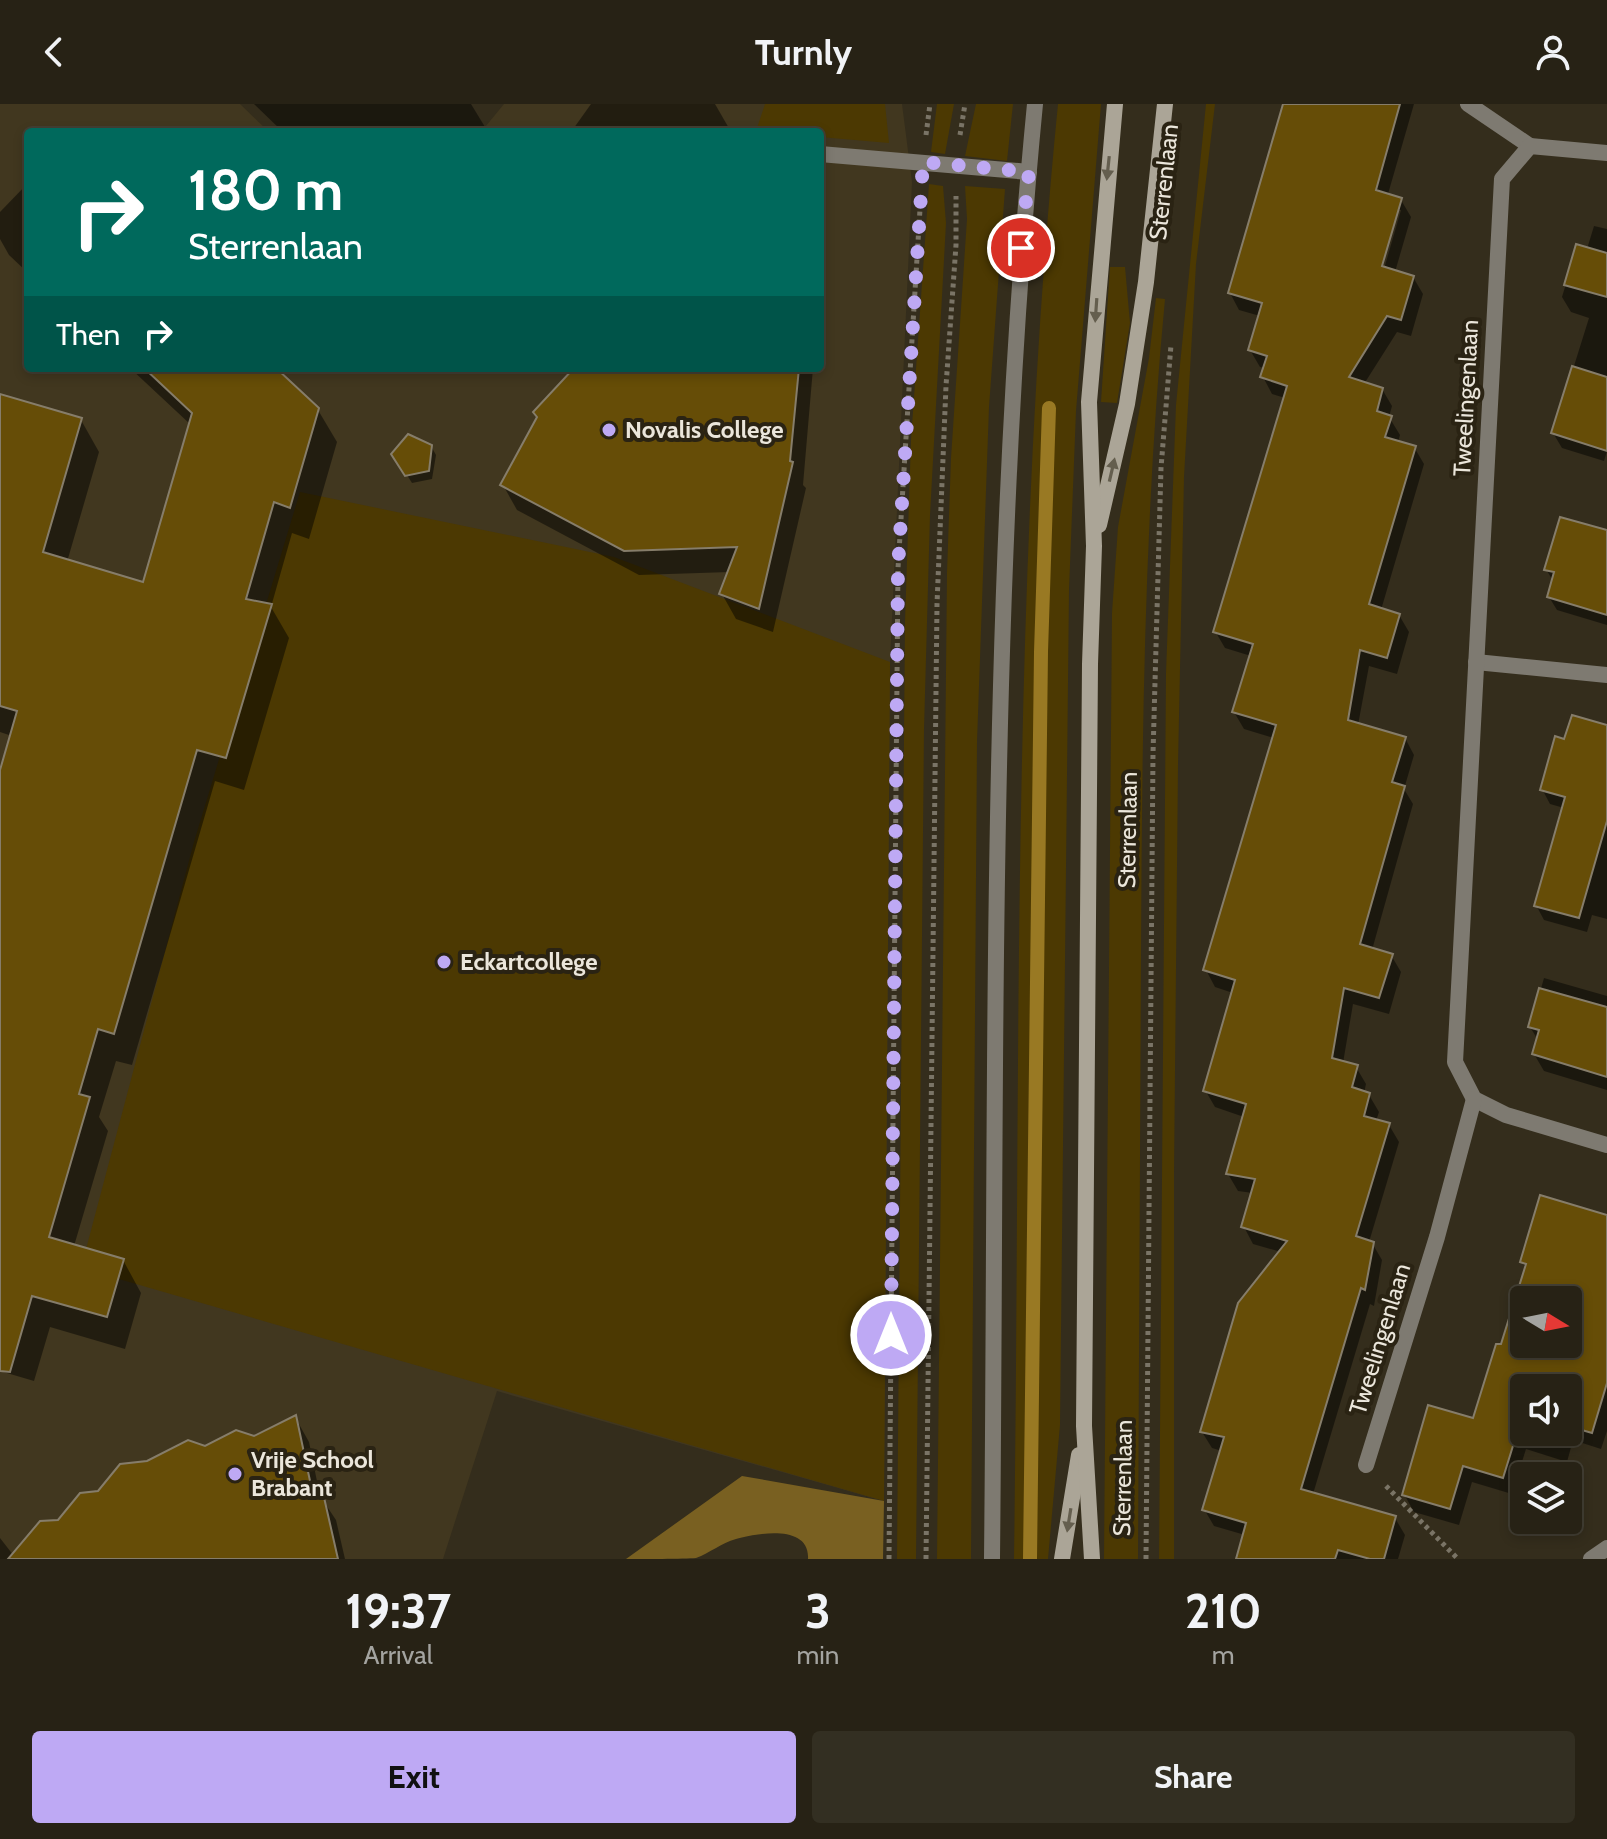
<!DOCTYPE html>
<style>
body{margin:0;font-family:Cabin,sans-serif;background:#332f22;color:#f1f3f6;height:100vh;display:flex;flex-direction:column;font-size:30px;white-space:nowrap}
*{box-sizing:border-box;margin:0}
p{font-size:26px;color:#a4a4a0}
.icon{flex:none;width:44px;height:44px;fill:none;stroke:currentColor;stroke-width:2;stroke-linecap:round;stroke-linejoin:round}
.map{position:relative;height:1455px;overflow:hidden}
.side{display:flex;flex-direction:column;background:#272215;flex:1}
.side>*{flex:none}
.guide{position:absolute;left:24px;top:24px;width:800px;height:244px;border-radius:8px;box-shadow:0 4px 12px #0003,0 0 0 2px #433f34;background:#00695c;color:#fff;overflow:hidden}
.needle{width:52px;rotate:100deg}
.controls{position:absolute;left:1510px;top:1182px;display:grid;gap:16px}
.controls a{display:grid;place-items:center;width:72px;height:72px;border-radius:8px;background:#272215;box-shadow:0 4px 12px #0003,0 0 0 2px #433f34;font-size:40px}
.pin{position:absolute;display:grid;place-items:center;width:68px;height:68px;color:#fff;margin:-34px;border:4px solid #fff;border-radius:50%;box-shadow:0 2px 8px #0007}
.me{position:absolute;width:88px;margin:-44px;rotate:0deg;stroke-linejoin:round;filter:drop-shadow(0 0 6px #0008)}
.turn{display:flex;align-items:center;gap:28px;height:168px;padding:0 32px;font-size:36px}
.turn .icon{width:104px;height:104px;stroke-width:2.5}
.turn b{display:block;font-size:56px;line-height:68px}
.then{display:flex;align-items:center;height:76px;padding:0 32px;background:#0003;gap:16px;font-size:30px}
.eta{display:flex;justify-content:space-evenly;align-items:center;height:136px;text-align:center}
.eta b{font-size:48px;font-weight:700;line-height:56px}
.action{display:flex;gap:16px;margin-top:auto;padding:16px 32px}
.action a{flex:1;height:92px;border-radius:8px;background:#bea9f4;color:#111;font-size:32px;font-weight:700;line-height:92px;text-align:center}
.action a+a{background:#332f22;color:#f1f3f6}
header{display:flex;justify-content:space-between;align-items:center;height:104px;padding:0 32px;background:#272215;font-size:36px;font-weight:700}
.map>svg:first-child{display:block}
.built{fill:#41371f}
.green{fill:#4c3902}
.forest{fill:#796021}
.shadow{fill:#0007;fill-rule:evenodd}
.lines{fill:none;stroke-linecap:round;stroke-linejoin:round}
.stream{stroke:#997923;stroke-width:14}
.building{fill:#664d07;stroke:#867d6a;stroke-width:2;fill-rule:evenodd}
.path{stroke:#7a7466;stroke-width:5;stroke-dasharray:4 4;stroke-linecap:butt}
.lane{stroke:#7e7a71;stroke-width:16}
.street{stroke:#7e7a71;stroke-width:16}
.secondary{stroke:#aba597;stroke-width:16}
.oneway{fill:#645e4e}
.route{stroke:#bea9f4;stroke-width:14;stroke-dasharray:0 25.2}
.poi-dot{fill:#bea9f4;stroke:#2a2313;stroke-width:3}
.labels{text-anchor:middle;stroke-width:8;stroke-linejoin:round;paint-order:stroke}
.street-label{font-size:24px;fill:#ebe6db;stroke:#2a2313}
.poi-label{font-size:24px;font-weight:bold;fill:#ebe6db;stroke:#2a2313;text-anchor:start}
</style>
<header><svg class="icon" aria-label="back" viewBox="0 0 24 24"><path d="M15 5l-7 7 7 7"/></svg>Turnly<svg class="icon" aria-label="person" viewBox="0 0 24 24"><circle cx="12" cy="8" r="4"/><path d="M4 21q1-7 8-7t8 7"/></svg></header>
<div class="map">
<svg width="1607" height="1455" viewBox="0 0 1607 1455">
<rect width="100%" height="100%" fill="#342d1c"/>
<!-- built -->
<polygon class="built" points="0,0 240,0 269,28 28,28 28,264 820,264 820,28 481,28 504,0 902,0 912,78 890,558 884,1397 497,1287 443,1455 0,1455"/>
<!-- green -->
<g class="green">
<polygon points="765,0 885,0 889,39 820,33 820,28 756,27"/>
<polygon points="937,0 954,0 945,50 931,48"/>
<polygon points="976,0 1013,0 1007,57 965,52"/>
<path d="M1058,0H1101L1076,307L1069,486L1060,1321L1048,1455H1014C1021,970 1010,483 1058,0Z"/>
<polygon points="1206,0 1215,0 1196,160 1184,373 1178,661 1174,1069 1174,1455 1159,1455 1166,569 1176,301"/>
<polygon points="929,80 943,82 946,119 930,411 924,625 916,1455 897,1455 905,518 911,336"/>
<polygon points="965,82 1005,85 989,303 977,638 971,1455 937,1455 947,469 951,354 967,115"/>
<polygon points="1110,163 1125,163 1130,219 1117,299 1101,298"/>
<path d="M1156,194L1165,195C1144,414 1142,634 1141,853C1140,1054 1139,1254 1138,1455H1104L1112,509L1118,423L1149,254Z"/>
<polygon points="300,388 614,453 890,558 884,1397 81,1164 194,738"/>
</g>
<!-- forest -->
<path class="forest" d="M742,1372L884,1397L883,1455H808C810,1420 758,1429 736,1435C721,1439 710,1449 696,1454C684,1455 642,1455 626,1455Z"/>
<!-- shadow -->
<g class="shadow">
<polygon points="254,0 471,0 485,23 480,28 283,28"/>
<polygon points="591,0 715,0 730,26 571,28"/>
<path d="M1285,0H1414L1388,90L1401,96L1411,113L1395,168L1413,173L1423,190L1411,232L1397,228L1364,280L1382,285L1392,302L1389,313L1400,331L1398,338L1414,343L1424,360L1381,506L1399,511L1409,528L1397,570L1369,562L1358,621L1405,634L1414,651L1404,685L1413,700L1372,846L1391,851L1401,868L1389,910L1353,900L1343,959L1356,963L1366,980L1364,989L1369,991L1379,1008L1376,1017L1389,1021L1399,1038L1369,1138L1372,1139L1382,1156L1374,1202L1370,1200L1313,1390L1395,1414L1405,1431L1398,1455H1238L1245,1431L1214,1422L1204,1405L1222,1347L1212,1344L1202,1328L1281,1148L1253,1140L1244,1123L1253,1089L1238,1087L1228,1070L1244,1013L1215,1003L1205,986L1233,889L1215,883L1206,866L1274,634L1244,625L1234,608L1251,552L1225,544L1215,527L1285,294L1272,290L1263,273L1265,264L1260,263L1250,246L1260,212L1239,206L1230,189ZM1397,106H1401L1382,172L1378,171Z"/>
<polygon points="28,79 28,169 9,151 0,135 0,108"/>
<polygon points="1594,122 1607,125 1607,347 1604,357 1562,344 1553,329 1589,214 1571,208 1562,193 1577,143 1587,145"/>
<polygon points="130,264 273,264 318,306 337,338 309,435 292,429 271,503 289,534 244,686 215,677 132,961 116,957 99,1013 108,1027 74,1142 123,1156 141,1189 125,1245 50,1223 34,1277 0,1267 0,673 12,632 0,628 0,292 81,316 99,348 67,458 144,480 191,321"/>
<polygon points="577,264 813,264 803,381 806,384 773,528 736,515 722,490 730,468 639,471 517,406 503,381 539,315"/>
<polygon points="431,342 436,351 432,375 412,379 394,350"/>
<polygon points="1607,429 1607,521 1557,506 1549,493 1553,477 1546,465"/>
<polygon points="1607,624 1607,815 1592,811 1587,828 1544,816 1536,801 1564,704 1550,700 1542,685 1566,638"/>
<polygon points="1544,874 1607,892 1607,986 1544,967 1534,950 1538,936 1530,923"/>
<path d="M1522,1158L1607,1161V1327L1601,1345L1573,1336L1567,1358L1526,1345L1512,1390L1472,1378L1459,1421L1414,1408L1404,1390L1475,1317L1500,1252L1526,1165ZM1524,1196H1568V1240H1524ZM1524,1284H1568V1328H1524Z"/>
<polygon points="295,1313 309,1338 320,1392 336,1416 345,1455 0,1455 0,1434 14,1452 100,1389 148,1358 254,1335"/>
</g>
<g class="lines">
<!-- stream -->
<polyline class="stream" points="1030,1455 1041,548 1049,304"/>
</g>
<!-- building -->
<g class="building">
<polygon points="1283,0 1400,0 1376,86 1402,94 1382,162 1414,172 1401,216 1387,212 1349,273 1383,284 1377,307 1392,312 1385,333 1416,342 1369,500 1400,510 1387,554 1360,546 1348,616 1406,633 1392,678 1405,682 1360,840 1393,850 1379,894 1344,884 1332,954 1358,961 1352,983 1370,989 1364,1012 1390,1019 1356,1132 1374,1138 1365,1186 1361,1184 1301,1385 1396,1412 1384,1455 1370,1455 1338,1446 1335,1455 1236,1455 1246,1419 1202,1406 1224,1333 1200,1328 1238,1199 1287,1137 1241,1123 1255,1075 1226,1070 1246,1000 1203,987 1235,876 1203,866 1276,621 1232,608 1253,540 1213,528 1287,282 1260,273 1267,252 1248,246 1262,199 1228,189"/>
<polygon points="1576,140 1607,149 1607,193 1564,181"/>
<polygon points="1572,262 1607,273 1607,347 1551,329"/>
<polygon points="144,264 276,264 319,304 290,404 274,398 246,495 272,500 226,654 197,646 114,930 98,925 79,990 90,993 49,1133 124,1155 107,1213 32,1192 10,1268 0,1267 0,666 17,607 0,602 0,290 82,314 43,448 143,478 192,309"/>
<polygon points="574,264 799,264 790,357 793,358 759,505 719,490 737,443 624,447 500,381 537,313 533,308"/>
<polygon points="408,330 432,341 429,367 405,372 391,350"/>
<polygon points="1560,413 1607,426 1607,511 1547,493 1554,468 1544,466"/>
<polygon points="1572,611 1607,621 1607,717 1579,814 1534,802 1565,693 1540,686 1555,632 1564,635"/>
<polygon points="1539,884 1607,903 1607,973 1532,950 1539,926 1528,923"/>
<path d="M1540,1091L1607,1111V1279L1592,1329L1568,1322V1284H1524V1328H1562L1558,1342L1517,1329L1503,1374L1463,1362L1450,1405L1402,1391L1428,1301L1473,1314L1496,1240H1501L1526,1160L1520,1158ZM1524,1196H1568V1240H1524Z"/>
<polygon points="296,1311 313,1391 323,1389 338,1455 8,1455 40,1417 58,1416 80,1389 98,1387 120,1360 147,1357 188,1336 205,1342 236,1326 254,1332"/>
</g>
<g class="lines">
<!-- path -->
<g class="path">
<polyline points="926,31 930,0"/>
<polyline points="960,31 965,0"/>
<polyline points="1386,1382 1458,1455"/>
<polyline points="889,1455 898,464 921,89"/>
<polyline points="926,1455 937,500 946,282 956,141 956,92"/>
<polyline points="1146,1455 1153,650 1161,364 1171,241"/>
</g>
<!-- lane -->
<g class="lane">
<polyline points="1468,0 1530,42"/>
<polyline points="820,50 1029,68"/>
<polyline points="1476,558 1607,571"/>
<path d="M992,1455C997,970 988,483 1035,0"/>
</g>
<!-- street -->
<g class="street">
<polyline points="1607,49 1530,42 1502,75 1455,958 1474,995 1506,1011 1607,1041"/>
<polyline points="1366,1361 1437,1133 1474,995"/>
<polyline points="1591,1455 1607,1444"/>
</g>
<!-- secondary -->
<g class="secondary">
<polyline points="1099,421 1127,300 1146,178 1165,0"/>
<polyline points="1062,1455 1079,1351"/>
<polyline points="1092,1455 1084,1322 1090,560 1094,442 1089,298 1115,0"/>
</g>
</g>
<!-- one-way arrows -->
<defs><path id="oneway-solid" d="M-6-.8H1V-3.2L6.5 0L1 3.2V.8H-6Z" transform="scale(2)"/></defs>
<g class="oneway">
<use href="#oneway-solid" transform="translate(1108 64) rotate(96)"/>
<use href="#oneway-solid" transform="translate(1096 206) rotate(94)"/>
<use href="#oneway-solid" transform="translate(1112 366) rotate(-77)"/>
<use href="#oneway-solid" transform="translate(1069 1416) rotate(99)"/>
</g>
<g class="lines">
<!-- route -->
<polyline class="route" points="891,1231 898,464 923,58 1029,68 1021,144"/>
</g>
<!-- markers -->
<g class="poi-dot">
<circle cx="609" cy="326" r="8"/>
<circle cx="444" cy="858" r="8"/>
<circle cx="235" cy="1370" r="8"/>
</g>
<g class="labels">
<!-- street labels -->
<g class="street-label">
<text transform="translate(1164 78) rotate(-84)" y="8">Sterrenlaan</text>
<text transform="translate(1466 294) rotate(-87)" y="8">Tweelingenlaan</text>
<text transform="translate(1128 726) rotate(-89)" y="8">Sterrenlaan</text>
<text transform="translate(1380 1235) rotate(-73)" y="8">Tweelingenlaan</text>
<text transform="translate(1123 1374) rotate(-89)" y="8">Sterrenlaan</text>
</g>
<!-- poi labels -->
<g class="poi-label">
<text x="625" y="334">Novalis College</text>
<text x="460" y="866">Eckartcollege</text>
<text x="251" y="1364">Vrije School<tspan x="251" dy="28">Brabant</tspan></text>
</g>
</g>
</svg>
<div class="controls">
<a><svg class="needle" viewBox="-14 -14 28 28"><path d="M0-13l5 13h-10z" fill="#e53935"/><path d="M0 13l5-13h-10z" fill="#a4a4a0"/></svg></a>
<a><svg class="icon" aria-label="sound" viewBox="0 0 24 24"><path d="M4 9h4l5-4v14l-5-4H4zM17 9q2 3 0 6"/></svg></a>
<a><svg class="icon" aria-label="layers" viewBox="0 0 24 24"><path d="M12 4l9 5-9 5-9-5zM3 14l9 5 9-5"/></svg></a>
</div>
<div class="pin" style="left:1021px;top:144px;background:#d93025"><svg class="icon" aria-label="arrive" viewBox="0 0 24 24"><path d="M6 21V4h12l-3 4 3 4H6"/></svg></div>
<svg class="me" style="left:891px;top:1231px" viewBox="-20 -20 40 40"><circle r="17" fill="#bea9f4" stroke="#fff" stroke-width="3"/><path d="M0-11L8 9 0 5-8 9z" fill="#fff"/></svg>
<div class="guide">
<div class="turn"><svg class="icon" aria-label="right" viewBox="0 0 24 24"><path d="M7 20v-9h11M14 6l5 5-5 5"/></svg><div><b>180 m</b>Sterrenlaan</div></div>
<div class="then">Then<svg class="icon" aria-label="right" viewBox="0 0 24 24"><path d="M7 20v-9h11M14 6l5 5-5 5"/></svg></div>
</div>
</div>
<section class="side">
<div class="eta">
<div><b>19:37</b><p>Arrival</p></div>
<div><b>3</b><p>min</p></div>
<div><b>210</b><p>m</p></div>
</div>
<div class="action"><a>Exit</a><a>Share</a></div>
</section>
